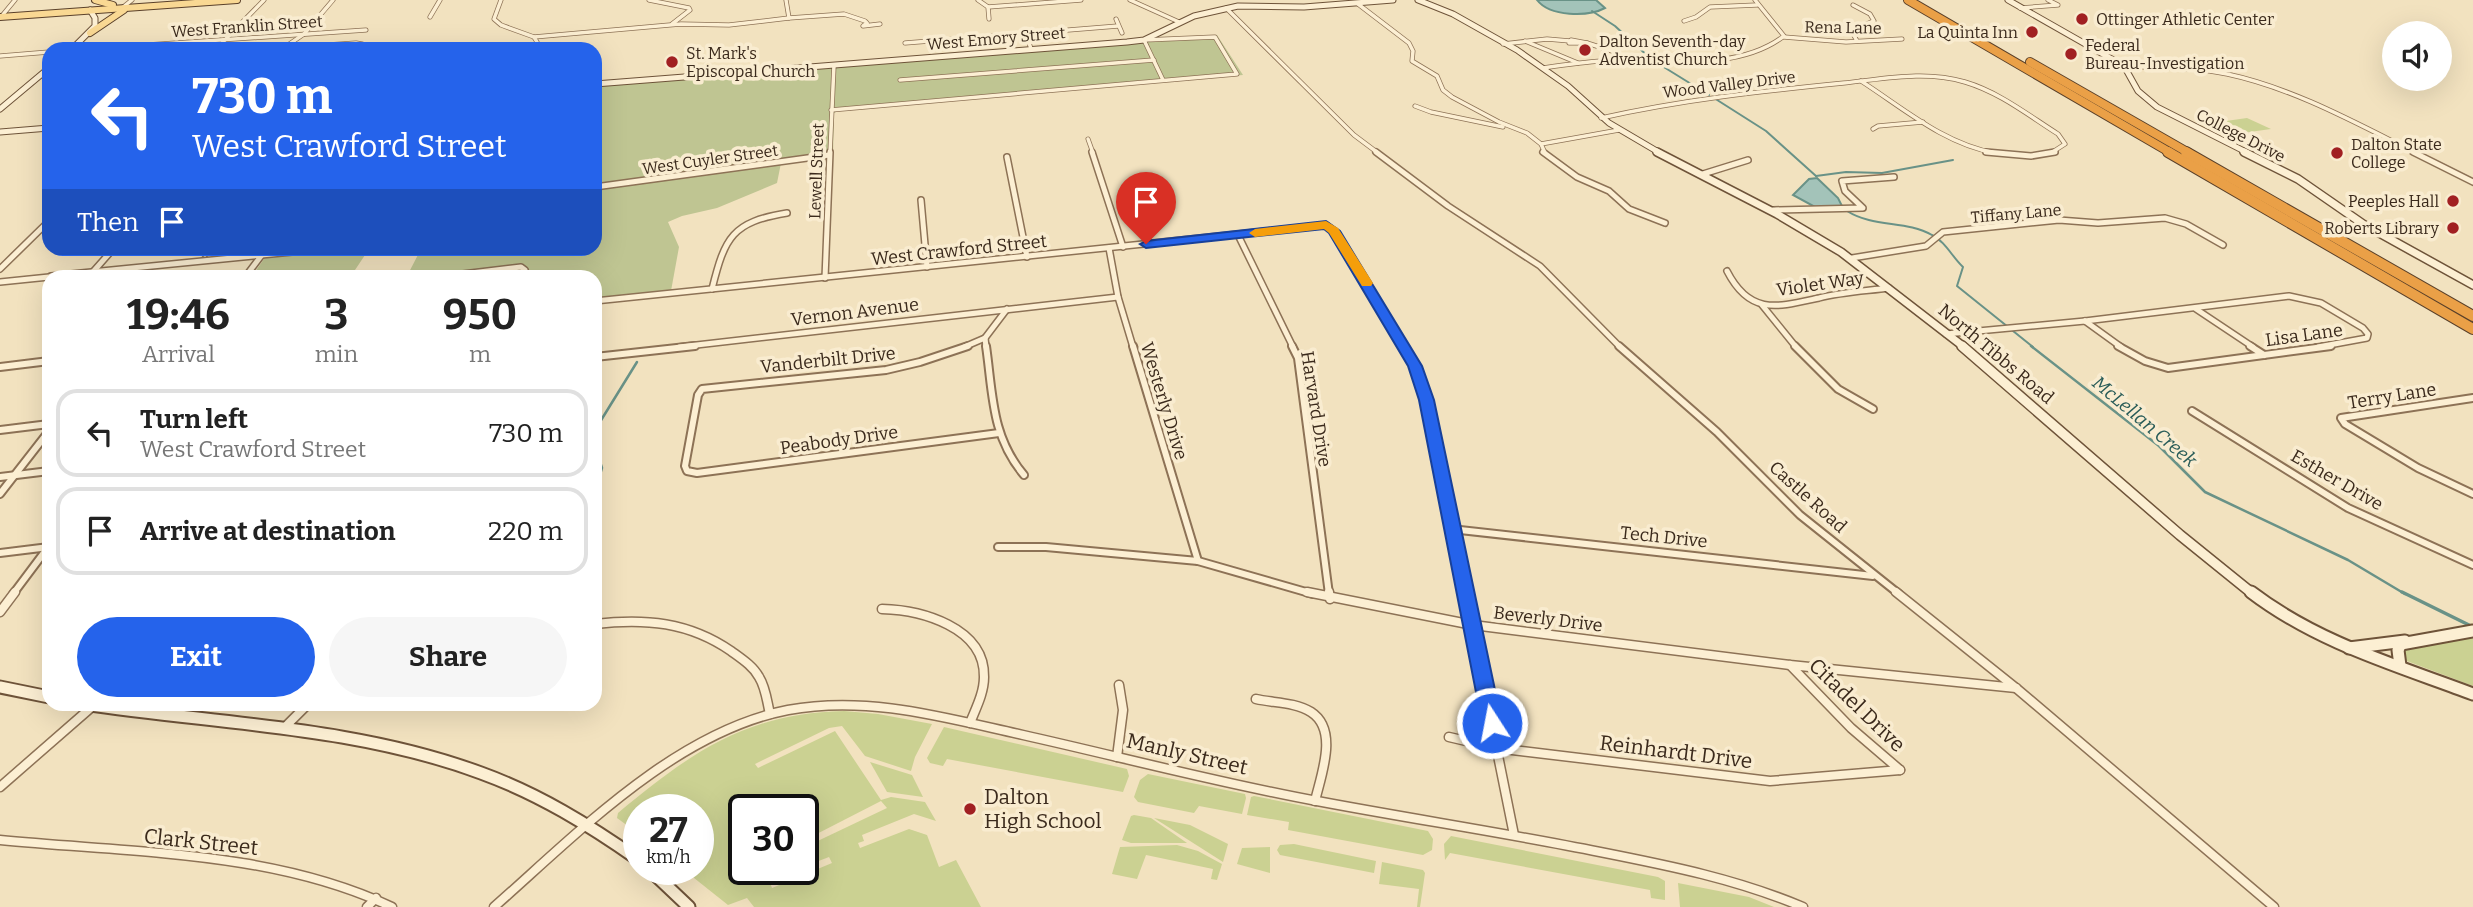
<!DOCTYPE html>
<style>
body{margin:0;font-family:Bitter,serif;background:#f6f6f6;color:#222;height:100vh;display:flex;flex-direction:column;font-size:26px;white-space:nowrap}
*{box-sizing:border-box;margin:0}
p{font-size:23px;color:#767676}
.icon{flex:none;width:38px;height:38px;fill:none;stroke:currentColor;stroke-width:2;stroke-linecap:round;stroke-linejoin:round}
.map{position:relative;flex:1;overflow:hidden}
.sheet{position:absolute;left:42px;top:270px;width:560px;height:441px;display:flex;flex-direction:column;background:#fff;border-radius:21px;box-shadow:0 7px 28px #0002}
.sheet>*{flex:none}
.banner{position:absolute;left:42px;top:42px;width:560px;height:214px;border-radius:21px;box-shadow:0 7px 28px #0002;background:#2563eb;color:#fff;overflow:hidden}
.fabs{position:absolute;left:2382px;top:21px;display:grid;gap:14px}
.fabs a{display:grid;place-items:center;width:70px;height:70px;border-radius:50%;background:#fff;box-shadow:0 7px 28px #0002;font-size:35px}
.speed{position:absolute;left:623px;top:794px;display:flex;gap:14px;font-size:35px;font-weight:700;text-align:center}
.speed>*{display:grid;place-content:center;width:91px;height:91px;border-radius:50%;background:#fff;box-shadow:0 7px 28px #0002;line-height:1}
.speed small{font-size:18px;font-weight:400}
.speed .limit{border:4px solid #111;border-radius:10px;background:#fff;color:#111}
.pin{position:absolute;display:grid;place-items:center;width:60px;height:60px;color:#fff;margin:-72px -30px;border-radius:50% 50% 50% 0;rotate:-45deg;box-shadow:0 0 7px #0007}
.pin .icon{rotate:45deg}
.me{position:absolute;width:77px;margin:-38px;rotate:349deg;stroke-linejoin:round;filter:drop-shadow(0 0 5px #0008)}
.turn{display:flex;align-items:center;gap:24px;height:147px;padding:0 35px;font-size:32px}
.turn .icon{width:91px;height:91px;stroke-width:2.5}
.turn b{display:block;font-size:49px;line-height:60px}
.then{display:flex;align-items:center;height:66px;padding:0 35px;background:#0003;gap:14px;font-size:26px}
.eta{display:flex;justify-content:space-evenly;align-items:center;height:119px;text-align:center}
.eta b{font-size:42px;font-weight:700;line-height:49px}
.cta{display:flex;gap:14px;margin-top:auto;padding:14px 35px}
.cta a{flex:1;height:80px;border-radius:42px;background:#2563eb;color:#fff;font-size:28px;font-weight:700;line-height:80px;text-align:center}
.cta a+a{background:#f6f6f6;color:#222}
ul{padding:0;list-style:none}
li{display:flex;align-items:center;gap:21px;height:88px;margin:0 14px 10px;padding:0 21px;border:4px solid #e0e0e0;border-radius:21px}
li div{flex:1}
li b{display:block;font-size:26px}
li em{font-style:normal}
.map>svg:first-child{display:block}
.green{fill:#cbd192;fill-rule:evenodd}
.cemetery{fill:#bfc592}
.water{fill:#a3c3b9;stroke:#699287;stroke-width:2}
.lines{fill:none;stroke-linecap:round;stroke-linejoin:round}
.stream-far2{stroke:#699287;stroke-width:2}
.stream-far1{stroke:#699287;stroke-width:2.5}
.stream{stroke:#699287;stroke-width:3.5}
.street-far3-casing{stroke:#8d7256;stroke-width:5}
.street-far2-casing{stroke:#8d7256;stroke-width:8}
.street-far1-casing{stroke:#8d7256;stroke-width:10}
.street-casing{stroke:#8d7256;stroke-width:11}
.secondary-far3-casing{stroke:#6e5339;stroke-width:7}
.secondary-far2-casing{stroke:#6e5339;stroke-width:10}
.secondary-far1-casing{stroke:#6e5339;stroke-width:12}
.secondary-casing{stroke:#6e5339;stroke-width:15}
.primary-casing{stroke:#5a402a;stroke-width:8}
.highway-far1-casing{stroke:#5a402a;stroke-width:10}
.highway-casing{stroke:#5a402a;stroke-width:12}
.street-far3{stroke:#fcefd3;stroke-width:3.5}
.street-far2{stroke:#fcefd3;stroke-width:5}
.street-far1{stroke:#fcefd3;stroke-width:6}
.street{stroke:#fcefd3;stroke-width:8}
.secondary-far3{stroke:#fcefd3;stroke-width:5}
.secondary-far2{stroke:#fcefd3;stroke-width:7}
.secondary-far1{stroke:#fcefd3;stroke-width:9}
.secondary{stroke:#fcefd3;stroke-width:11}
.primary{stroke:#f9d893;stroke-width:6}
.highway-far1{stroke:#eaa047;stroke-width:8}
.highway{stroke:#eaa047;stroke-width:10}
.route{fill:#2563eb;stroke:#184099;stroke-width:2}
.slow{fill:#f59e0b}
.poi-dot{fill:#a12022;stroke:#f9ecd0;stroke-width:2.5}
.labels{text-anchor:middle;stroke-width:7;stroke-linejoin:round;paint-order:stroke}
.far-poi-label{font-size:16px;fill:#3b2a1c;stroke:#f9ecd0;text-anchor:start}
.far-street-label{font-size:16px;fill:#3b2a1c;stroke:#f9ecd0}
.street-label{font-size:18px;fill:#3b2a1c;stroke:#f9ecd0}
.water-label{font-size:19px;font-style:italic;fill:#295c58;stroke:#f9ecd0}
.near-street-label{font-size:21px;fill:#3b2a1c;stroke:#f9ecd0}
.near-poi-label{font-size:21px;fill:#3b2a1c;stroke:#f9ecd0;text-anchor:start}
</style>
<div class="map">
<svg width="2473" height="907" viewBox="0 0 2473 907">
<rect width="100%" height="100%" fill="#f2e2bf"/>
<!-- green -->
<g class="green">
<polygon points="2247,118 2271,129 2228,135 2205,124"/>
<polygon points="2473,636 2473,686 2399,658 2391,650"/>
<path d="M844,711L878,714L932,724L915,757L911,771L865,756L842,726L829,728L755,764L758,768L835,731L881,800L891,797L925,802L936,821L914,814L862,835L864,841L858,843L860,848L909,829L927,835L939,867L956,860L981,907H754L747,898L728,905L684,870H698V810H639V834L617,818L618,813C690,753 746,713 844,711ZM881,801L887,808L805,847L803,845V867L829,857L832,863L772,888L769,880L796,870H744V810H803V841Z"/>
<polygon points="944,727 1127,769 1129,776 1123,792 947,759 943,766 930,763 927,758"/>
<polygon points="870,762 912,775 923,797 887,792"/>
<polygon points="1148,774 1245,794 1246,798 1242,814 1199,806 1194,813 1138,802 1134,797 1140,780"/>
<polygon points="1254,796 1428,831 1433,839 1432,850 1423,855 1288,830 1289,822 1247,815 1251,797"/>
<polygon points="1134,815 1151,818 1187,843 1131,843 1122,840 1131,816"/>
<polygon points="1154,818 1190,825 1228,844 1223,862"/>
<polygon points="1451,836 1658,877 1665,881 1665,900 1651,898 1650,890 1450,853 1445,860 1444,844"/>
<polygon points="1294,844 1376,861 1374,873 1280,855 1277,850 1280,845"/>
<polygon points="1177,845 1198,851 1222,864 1217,880 1211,879 1213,869 1146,855 1137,879 1112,874 1120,847"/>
<polygon points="1270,847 1270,873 1237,864 1242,848"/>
<polygon points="1382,862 1423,870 1425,873 1420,907 1417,907 1419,889 1379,884"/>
<polygon points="1678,883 1749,897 1774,907 1680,907"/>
</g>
<!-- cemetery -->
<g class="cemetery">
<polygon points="1211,35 1217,35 1243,75 840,110 834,113 833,155 781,163 777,183 717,208 682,216 668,222 679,247 671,291 595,299 595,276 526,276 526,266 518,266 437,276 407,276 421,249 595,248 595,85"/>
<polygon points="271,249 386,249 365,255 351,276 252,276"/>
</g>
<!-- water -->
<g class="water">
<path d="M1537,0H1596L1605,8C1588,17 1550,17 1537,0Z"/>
<polygon points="1817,178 1838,198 1842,206 1815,207 1793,195 1809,179"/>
</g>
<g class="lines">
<!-- stream-far2 -->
<g class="stream-far2">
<polyline points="1592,11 1615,26 1651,59"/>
<polyline points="1654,61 1709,95"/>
<polyline points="1714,98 1766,131 1816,176"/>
<polyline points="1816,176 1846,172 1882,173 1953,160"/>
<path d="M1847,211C1874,228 1906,220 1932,235C1946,242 1952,257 1963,267L1957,286L2033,347"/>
</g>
<!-- stream-far1 -->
<g class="stream-far1">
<polyline points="2031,346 2159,446 2205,492 2348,560 2405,594"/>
<polyline points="595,430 637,362"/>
<polyline points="595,446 602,468 595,492"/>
</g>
<!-- stream -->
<polyline class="stream" points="2402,592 2471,626"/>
<defs>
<g id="street-far3">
<polyline points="501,0 494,19 501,25 534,37 537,42 536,49"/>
<polyline points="649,0 689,8 690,10 672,24"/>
<polyline points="786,0 789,18 844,14 865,21 867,23 863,26 880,24"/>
<polyline points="978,0 988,7 989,19"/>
<polyline points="1130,0 1179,22"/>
<polyline points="1358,4 1409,43 1413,51 1412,61 1437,76 1443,90 1452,97 1499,122 1527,133 1541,144 1545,153"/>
<polyline points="1853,5 1870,14 1874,21 1851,30 1857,41"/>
<polyline points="988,7 1081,0"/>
<polyline points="122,8 132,0"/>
<polyline points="1226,8 1354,135 1378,153"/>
<polyline points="2020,8 2058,5 2048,0"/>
<polyline points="1,17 15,0"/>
<polyline points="430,17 440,0"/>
<polyline points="1116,19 1122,33"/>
<polyline points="1684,21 1696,17 1710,7 1757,5"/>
<polyline points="1026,33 1031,49"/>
<polyline points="534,37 681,24 729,25 789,18"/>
<polyline points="1784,37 1846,42 1902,39"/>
<polygon points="1571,40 1587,43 1569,43"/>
<polyline points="1525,41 1578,63"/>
<polyline points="905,43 1118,26"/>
<polyline points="1587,43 1612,51 1625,61"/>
<polyline points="1503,44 1547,39 1570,41"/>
<polyline points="285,47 304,34 333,0"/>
<polyline points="283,48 356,43 362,44 359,49"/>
<polyline points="88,49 366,30"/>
<polyline points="216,49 264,0"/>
<polyline points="0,56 49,52"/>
<path d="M2124,66C2158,68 2193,67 2227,74C2293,88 2356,123 2416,153"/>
<path d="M1543,68C1563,65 1583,62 1603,61C1660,59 1736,73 1784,36L1755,0"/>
<polyline points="900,80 1154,60"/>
<path d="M1861,81C1903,108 1944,144 1995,153"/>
<polyline points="1415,106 1431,112 1503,127"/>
<polyline points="831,110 1237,74 1215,37 1144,40 1163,80"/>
<path d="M1601,118C1681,100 1762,91 1844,83C1884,79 1925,70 1965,82C1999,92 2028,115 2058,134L2065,144L2051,153"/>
<polyline points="1873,129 1878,126 1923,122"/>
<polyline points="1088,139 1093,153"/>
<polyline points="1541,144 1619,130"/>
<polyline points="830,153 834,65"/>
</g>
<g id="street-far2">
<polyline points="1092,152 1123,247"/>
<polyline points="1376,152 1448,206 1540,266 1620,347"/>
<polyline points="1543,152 1577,177 1609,191 1629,209 1665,223"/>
<polyline points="1986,152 2031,156 2055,152"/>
<polyline points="2413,152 2473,182"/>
<polyline points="1007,157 1027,257"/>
<polyline points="1703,174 1748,160"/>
<polyline points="595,187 829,155"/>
<polyline points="921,200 927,267"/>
<polyline points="1773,210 1863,208 1845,191 1842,181 1894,177"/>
<polyline points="1238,235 1293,347"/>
<polyline points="1109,248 1118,297 1133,347"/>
<polyline points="205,254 210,248"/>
<polyline points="1852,258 1926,246 1943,232 2059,220 2098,223 2165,218 2186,224 2223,245"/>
<polyline points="0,269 49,221"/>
<path d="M1727,271C1750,316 1778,307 1819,298C1842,292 1866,291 1889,288"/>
<polyline points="92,273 114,248"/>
<polyline points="51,276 333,248"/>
<polyline points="246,276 267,248"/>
<polyline points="446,276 521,267 525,270 522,276"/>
<polyline points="825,278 830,152"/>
<polyline points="0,282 49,277"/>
<path d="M712,289C725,237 732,222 787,213"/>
<polyline points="595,301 1326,225 1334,231 1404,347"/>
<polyline points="1762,305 1796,347"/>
<polyline points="2196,309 2253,347"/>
<polyline points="2085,321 2121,347"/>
<polyline points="2085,321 2289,296 2321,303 2363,328 2368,334 2367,338 2318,347"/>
<polyline points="1946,334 2085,321"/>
<polyline points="679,347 1118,297"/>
<polyline points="964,347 985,338"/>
<polyline points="986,347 985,338 1007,309"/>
</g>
<g id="street-far1">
<polyline points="968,346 920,362 886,370 702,389 698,395 685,466 687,471 697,473 999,433"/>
<path d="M986,346C993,394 991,436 1024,475"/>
<polyline points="1133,346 1198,561"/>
<polyline points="1292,346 1298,358 1329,594"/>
<polyline points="1403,346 1415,366 1426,400 1465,594"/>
<polyline points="1619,346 1717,432 1800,515 1899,594"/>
<polyline points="1795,346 1838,389 1873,409"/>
<polyline points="2118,346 2145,361 2168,368 2331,346"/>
<polyline points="2250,346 2264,355"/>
<polyline points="595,357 695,346"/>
<polyline points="0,367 49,361"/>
<polyline points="2473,398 2341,418 2345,424 2418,468 2473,494"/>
<polyline points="2192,411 2348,508 2473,565"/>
<polyline points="0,430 49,424"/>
<polyline points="0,477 49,471"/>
<polyline points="0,494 49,431"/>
<polyline points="1451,529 1873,576"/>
<polyline points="998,547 1046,547 1198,561 1313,594"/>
<polyline points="0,553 49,547"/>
<polyline points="13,594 49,546"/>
</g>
<g id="street">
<polyline points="1307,592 1473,625 1790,665 2016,688"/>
<polyline points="1329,592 1330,599"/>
<polyline points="1465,592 1514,835"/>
<polyline points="1896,592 2016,688 2274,907"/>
<path d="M882,609C921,610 985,627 984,677C984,693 976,708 970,723"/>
<polyline points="0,612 15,592"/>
<path d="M595,624C645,618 689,622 731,651C742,659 753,666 759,677C766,688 767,702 770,714"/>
<polyline points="1790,665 1851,728 1900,770"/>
<path d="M1256,699C1273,703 1295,702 1311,712C1339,730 1321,775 1315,801"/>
<polyline points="285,727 308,704"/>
<polyline points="1449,737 1496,748 1770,781 1900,770"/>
<polyline points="1117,757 1123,710 1119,685"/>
<polyline points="0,787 94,705"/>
<path d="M0,840C131,853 271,850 392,907"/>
<polyline points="367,907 376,898"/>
<path d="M494,907C577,834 675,732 788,710C868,695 946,718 1023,735C1121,757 1219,783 1317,801C1412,819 1506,833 1600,852C1671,866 1736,879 1803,907"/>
</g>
<g id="secondary-far3">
<polyline points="1418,0 1453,14 1517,50 1568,86 1609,123 1660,153"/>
<polyline points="2008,0 2124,66 2138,91 2157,107 2248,153"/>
<polyline points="72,49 95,26 95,18 90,10"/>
<polyline points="595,84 1127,42 1144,40 1194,16 1238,6 1304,7 1393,0"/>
<polyline points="0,109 49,68"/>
<polyline points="0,132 49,128"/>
</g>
<g id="secondary-far2">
<polyline points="1657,152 1777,214 1841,252 1964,347"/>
<polyline points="2244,152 2298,179 2363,224 2473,285"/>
</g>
<polyline id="secondary-far1" points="1962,346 2180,535 2253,594"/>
<g id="secondary">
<path d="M2251,592C2318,643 2396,665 2473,694"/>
<polyline points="2349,648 2405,641"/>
<polyline points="2400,666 2398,650 2401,644 2473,631"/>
<polyline points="0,687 49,697"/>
<path d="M84,704C216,724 355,726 481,773C539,794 589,825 639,860"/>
<polyline points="650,870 689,907"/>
</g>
<g id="primary">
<polyline points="95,0 113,5"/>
<polyline points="0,17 237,0"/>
<polyline points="90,33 124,10"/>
</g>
<g id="highway-far1">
<polyline points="1908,0 2171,153"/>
<polyline points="2030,62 2189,153"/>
</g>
<g id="highway">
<polyline points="2168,152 2473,329"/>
<polyline points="2186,152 2473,316"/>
</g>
</defs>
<!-- street-far3 casing -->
<use href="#street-far3" class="street-far3-casing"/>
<!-- street-far2 casing -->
<use href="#street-far2" class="street-far2-casing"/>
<!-- street-far1 casing -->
<use href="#street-far1" class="street-far1-casing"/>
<!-- street casing -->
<use href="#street" class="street-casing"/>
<!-- secondary-far3 casing -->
<use href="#secondary-far3" class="secondary-far3-casing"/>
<!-- secondary-far2 casing -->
<use href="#secondary-far2" class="secondary-far2-casing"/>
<!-- secondary-far1 casing -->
<use href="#secondary-far1" class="secondary-far1-casing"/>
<!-- secondary casing -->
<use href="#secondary" class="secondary-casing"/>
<!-- primary casing -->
<use href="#primary" class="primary-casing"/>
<!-- highway-far1 casing -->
<use href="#highway-far1" class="highway-far1-casing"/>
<!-- highway casing -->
<use href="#highway" class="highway-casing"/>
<!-- street-far3 -->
<use href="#street-far3" class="street-far3"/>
<!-- street-far2 -->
<use href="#street-far2" class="street-far2"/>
<!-- street-far1 -->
<use href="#street-far1" class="street-far1"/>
<!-- street -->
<use href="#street" class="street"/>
<!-- secondary-far3 -->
<use href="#secondary-far3" class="secondary-far3"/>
<!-- secondary-far2 -->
<use href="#secondary-far2" class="secondary-far2"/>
<!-- secondary-far1 -->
<use href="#secondary-far1" class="secondary-far1"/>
<!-- secondary -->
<use href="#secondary" class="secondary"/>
<!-- primary -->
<use href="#primary" class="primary"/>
<!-- highway-far1 -->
<use href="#highway-far1" class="highway-far1"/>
<!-- highway -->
<use href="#highway" class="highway"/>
</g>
<!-- route -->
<polygon class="route" points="1326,221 1340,231 1422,366 1434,400 1502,723 1499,729 1492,731 1485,729 1482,723 1419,400 1408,366 1329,233 1324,229 1146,248 1140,244 1146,241"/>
<!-- slow -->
<polygon class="slow" points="1326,221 1338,228 1373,283 1371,286 1362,286 1329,233 1324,229 1255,237 1249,233 1255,229"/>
<!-- markers -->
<g class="poi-dot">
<circle cx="2082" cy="19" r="7"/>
<circle cx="2032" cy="32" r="7"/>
<circle cx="1585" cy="50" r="7"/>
<circle cx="2071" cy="54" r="7"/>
<circle cx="672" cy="62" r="7"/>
<circle cx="2337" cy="153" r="7"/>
<circle cx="2453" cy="201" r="7"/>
<circle cx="2453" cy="228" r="7"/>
<circle cx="970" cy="809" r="7"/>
</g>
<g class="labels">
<!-- far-poi labels -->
<g class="far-poi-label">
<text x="2096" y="25">Ottinger Athletic Center</text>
<text x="2018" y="38" text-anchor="end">La Quinta Inn</text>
<text x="1599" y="47">Dalton Seventh-day<tspan x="1599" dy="18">Adventist Church</tspan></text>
<text x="2085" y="51">Federal<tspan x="2085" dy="18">Bureau-Investigation</tspan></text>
<text x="686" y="59">St. Mark's<tspan x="686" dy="18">Episcopal Church</tspan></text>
<text x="2351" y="150">Dalton State<tspan x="2351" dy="18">College</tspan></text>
<text x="2439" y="207" text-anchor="end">Peeples Hall</text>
<text x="2439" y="234" text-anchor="end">Roberts Library</text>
</g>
<!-- far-street labels -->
<g class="far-street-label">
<text transform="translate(247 26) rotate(-4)" y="6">West Franklin Street</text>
<text transform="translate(1843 27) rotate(1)" y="6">Rena Lane</text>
<text transform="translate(996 38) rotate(-5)" y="6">West Emory Street</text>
<text transform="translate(1729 84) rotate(-7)" y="6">Wood Valley Drive</text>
<text transform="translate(2241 135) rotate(27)" y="6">College Drive</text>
<text transform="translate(710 159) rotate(-8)" y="6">West Cuyler Street</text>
<text transform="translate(816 171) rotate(-88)" y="6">Lewell Street</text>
<text transform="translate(2016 213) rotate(-5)" y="6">Tiffany Lane</text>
</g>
<!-- street labels -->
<g class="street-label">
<text transform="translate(959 250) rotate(-6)" y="6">West Crawford Street</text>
<text transform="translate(1820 284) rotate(-8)" y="6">Violet Way</text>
<text transform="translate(855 312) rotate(-7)" y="6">Vernon Avenue</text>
<text transform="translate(2304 335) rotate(-8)" y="6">Lisa Lane</text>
<text transform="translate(1996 354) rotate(40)" y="6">North Tibbs Road</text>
<text transform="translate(828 360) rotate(-6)" y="6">Vanderbilt Drive</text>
<text transform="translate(2392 396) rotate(-9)" y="6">Terry Lane</text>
<text transform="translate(1164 401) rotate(73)" y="6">Westerly Drive</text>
<text transform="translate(1316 409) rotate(81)" y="6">Harvard Drive</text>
<text transform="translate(839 440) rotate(-8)" y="6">Peabody Drive</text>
<text transform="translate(2337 480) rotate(30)" y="6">Esther Drive</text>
<text transform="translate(1808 497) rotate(42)" y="6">Castle Road</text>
<text transform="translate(1664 537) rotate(6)" y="6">Tech Drive</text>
<text transform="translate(1548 619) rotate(7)" y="6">Beverly Drive</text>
</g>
<!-- water labels -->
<g class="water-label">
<text transform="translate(2145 421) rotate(40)" y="7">McLellan Creek</text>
</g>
<!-- near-street labels -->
<g class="near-street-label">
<text transform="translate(1857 705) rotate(44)" y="7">Citadel Drive</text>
<text transform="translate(1676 752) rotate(7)" y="7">Reinhardt Drive</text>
<text transform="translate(1187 754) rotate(13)" y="7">Manly Street</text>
<text transform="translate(201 842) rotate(6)" y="7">Clark Street</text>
</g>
<!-- near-poi labels -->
<g class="near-poi-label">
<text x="984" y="804">Dalton<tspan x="984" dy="24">High School</tspan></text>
</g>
</g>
</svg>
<div class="fabs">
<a><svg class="icon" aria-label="sound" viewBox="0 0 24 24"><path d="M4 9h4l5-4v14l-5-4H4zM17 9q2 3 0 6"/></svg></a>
</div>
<div class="speed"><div>27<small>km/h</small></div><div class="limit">30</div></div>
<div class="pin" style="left:1146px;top:244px;background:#d93025"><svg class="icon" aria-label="arrive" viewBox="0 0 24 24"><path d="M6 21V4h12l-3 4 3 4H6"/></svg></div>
<svg class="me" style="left:1492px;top:723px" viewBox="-20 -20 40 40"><circle r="17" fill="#2563eb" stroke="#fff" stroke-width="3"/><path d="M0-11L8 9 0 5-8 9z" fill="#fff"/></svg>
<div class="banner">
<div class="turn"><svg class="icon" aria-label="left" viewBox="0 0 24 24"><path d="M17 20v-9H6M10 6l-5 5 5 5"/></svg><div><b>730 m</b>West Crawford Street</div></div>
<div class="then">Then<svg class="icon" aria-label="arrive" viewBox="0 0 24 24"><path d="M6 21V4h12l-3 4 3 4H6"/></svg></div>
</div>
<section class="sheet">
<div class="eta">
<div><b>19:46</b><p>Arrival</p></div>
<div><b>3</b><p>min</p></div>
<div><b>950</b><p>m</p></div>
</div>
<ul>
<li><svg class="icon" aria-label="left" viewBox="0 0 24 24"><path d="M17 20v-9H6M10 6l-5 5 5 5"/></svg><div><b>Turn left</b><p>West Crawford Street</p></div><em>730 m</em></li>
<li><svg class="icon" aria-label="arrive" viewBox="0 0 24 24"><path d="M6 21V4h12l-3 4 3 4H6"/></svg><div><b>Arrive at destination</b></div><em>220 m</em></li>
</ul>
<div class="cta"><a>Exit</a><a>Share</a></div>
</section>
</div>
